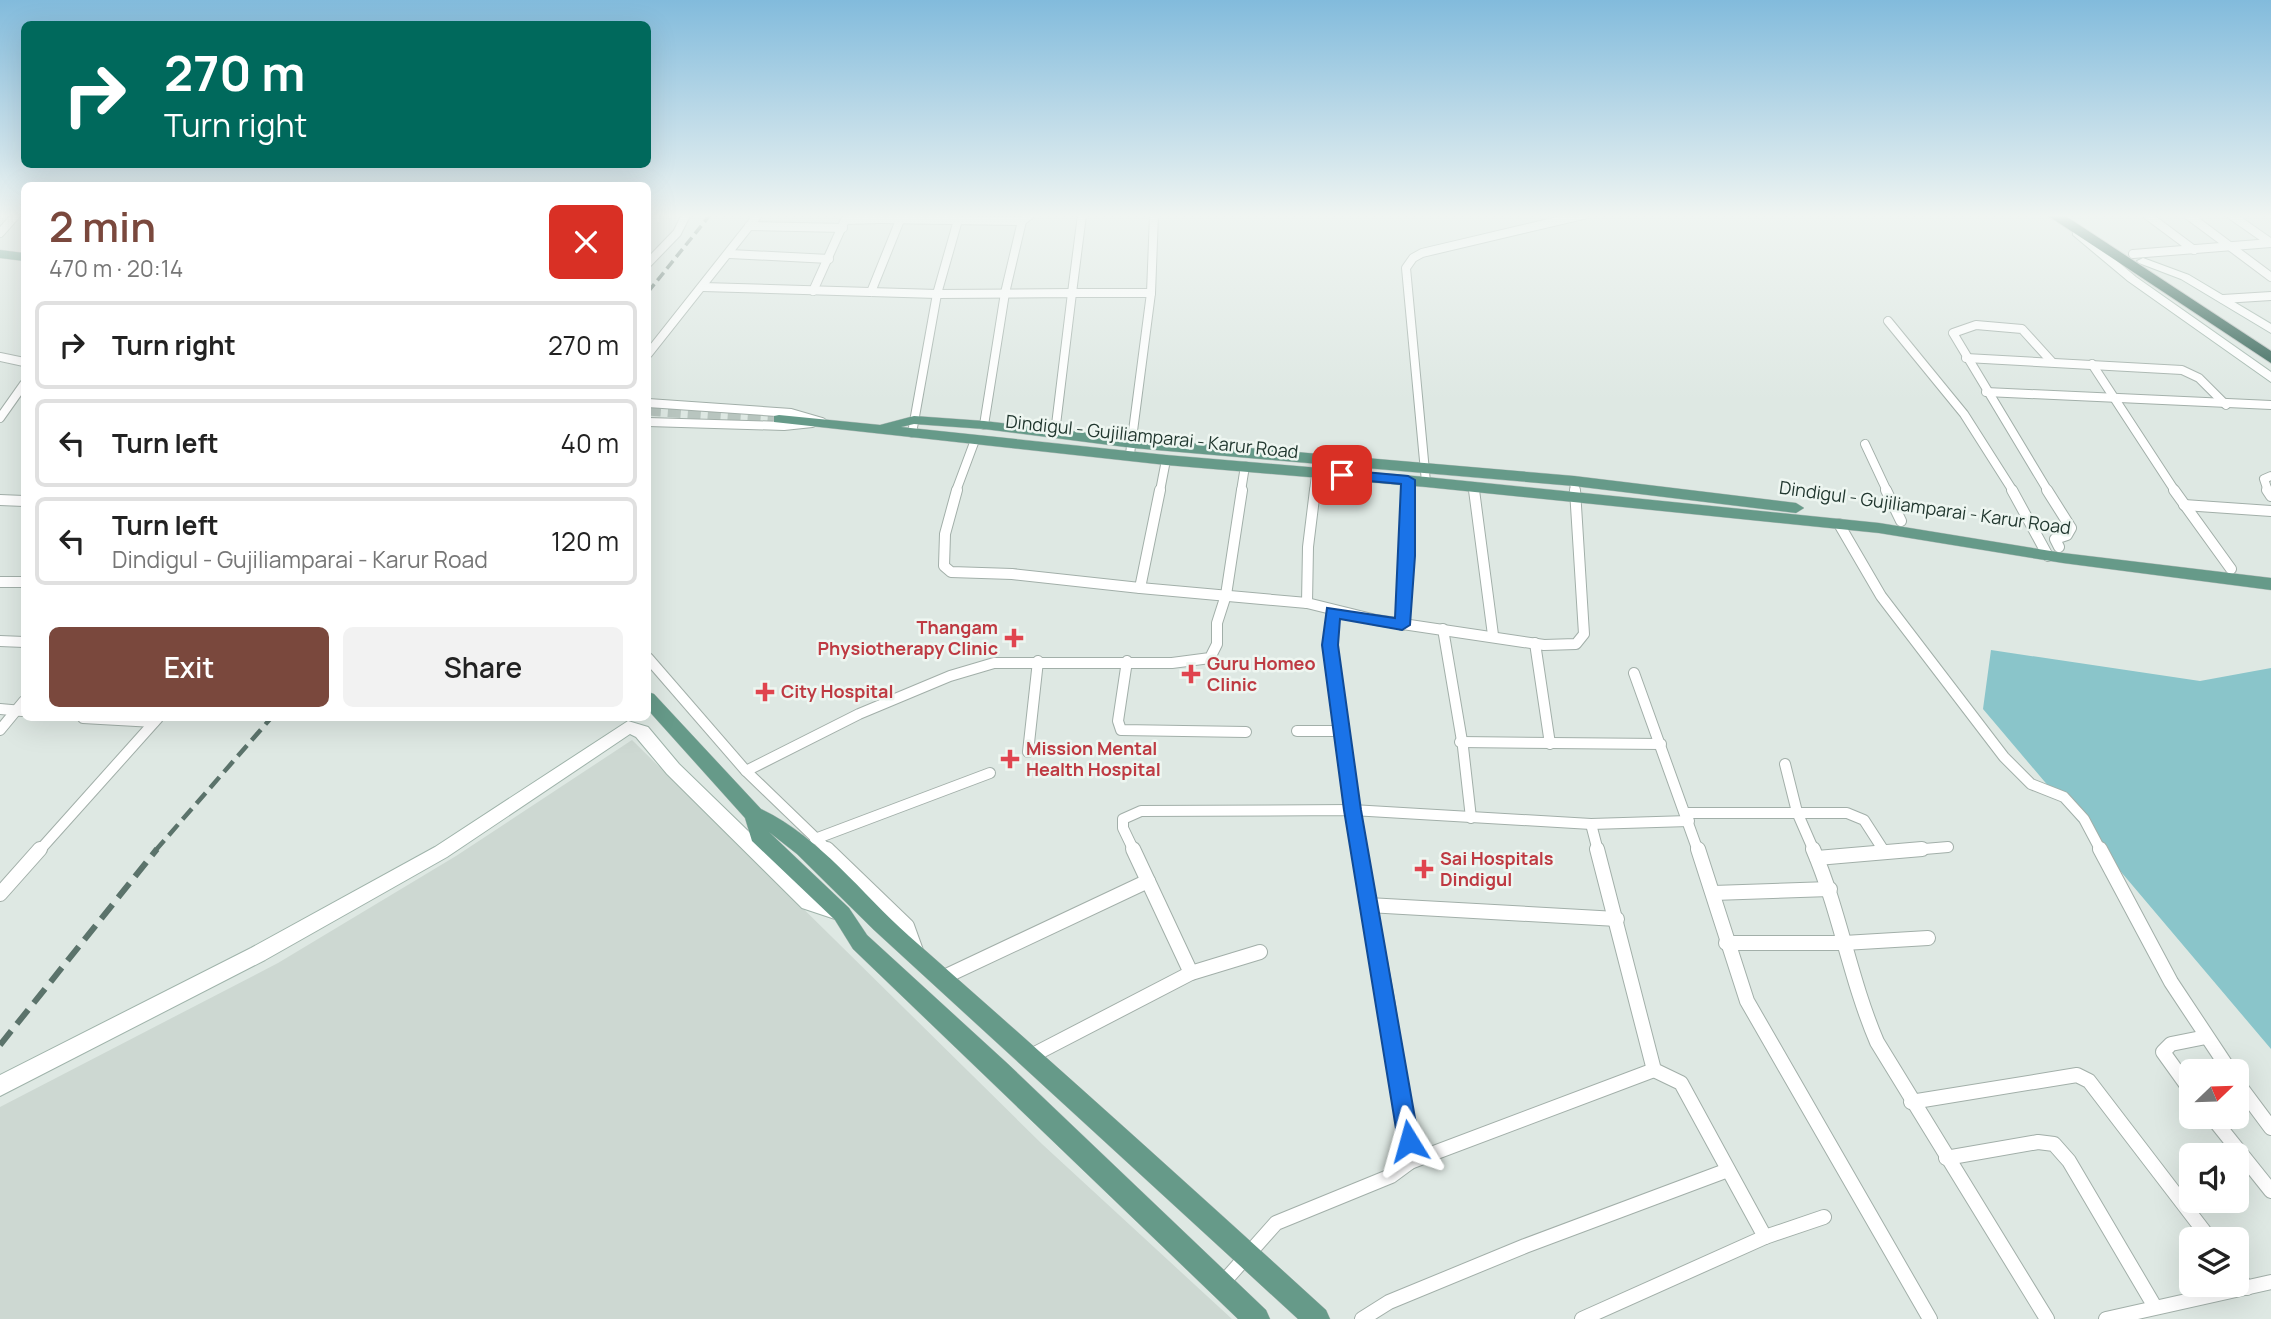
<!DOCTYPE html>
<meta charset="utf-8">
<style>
body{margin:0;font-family:Manrope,sans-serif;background:#f2f2f2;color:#222;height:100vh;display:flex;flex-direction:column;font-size:26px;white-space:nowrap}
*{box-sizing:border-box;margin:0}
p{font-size:23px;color:#767676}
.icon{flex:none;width:38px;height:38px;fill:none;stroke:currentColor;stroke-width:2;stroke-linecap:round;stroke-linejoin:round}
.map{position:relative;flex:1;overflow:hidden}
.panel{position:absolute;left:21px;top:182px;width:630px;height:539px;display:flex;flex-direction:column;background:#fff;border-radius:10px;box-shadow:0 7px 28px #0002}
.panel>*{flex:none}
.guide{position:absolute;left:21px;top:21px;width:630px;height:147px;border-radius:10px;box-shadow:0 7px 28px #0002;background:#00695c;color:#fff;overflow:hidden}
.needle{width:46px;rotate:67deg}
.buttons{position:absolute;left:2179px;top:1059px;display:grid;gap:14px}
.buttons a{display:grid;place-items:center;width:70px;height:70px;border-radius:10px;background:#fff;box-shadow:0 7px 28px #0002;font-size:35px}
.pin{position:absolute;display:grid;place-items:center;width:60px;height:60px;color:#fff;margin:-30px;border-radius:14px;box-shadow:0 4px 10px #0006}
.me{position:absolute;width:77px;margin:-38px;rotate:352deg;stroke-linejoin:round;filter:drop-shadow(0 0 5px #0008)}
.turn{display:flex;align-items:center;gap:24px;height:147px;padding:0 28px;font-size:32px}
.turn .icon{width:91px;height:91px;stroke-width:2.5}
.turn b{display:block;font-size:49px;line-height:60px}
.round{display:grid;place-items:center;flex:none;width:74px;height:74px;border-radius:10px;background:#f2f2f2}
.head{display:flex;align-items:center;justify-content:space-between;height:119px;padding:0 28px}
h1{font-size:42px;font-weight:600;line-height:52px;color:#7a483d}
.primary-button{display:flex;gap:14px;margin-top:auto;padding:14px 28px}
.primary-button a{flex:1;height:80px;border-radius:10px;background:#7a483d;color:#fff;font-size:28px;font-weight:600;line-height:80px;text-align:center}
.primary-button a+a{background:#f2f2f2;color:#222}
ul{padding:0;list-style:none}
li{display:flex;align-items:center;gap:21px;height:88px;margin:0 14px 10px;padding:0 14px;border:4px solid #e0e0e0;border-radius:10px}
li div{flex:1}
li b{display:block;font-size:26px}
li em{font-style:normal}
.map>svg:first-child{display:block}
.built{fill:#cdd8d2}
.water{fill:#8ac5ca}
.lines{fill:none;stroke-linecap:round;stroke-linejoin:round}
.primary-tunnel{stroke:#b8c5bf;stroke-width:13;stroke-dasharray:13 7;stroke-linecap:butt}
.street-far2-casing{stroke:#a2afa9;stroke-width:10}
.street-far1-casing{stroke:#a2afa9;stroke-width:12}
.street-casing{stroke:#a2afa9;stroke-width:16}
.secondary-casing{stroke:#9fb3aa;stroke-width:2}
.primary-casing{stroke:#bcc3c1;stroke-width:1}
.highway-casing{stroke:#bcc3c1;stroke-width:2}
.street-far2{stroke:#fff;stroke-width:8}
.street-far1{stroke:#fff;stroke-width:10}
.street{stroke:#fff;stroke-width:14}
.secondary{fill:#fff;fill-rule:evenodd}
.primary{fill:#669a89;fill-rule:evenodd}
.highway{fill:#306053;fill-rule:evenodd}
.rail-far2{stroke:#5b736b;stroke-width:3.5;stroke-dasharray:10 5;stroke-linecap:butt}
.rail-far1{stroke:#5b736b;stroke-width:4.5;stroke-dasharray:14 7;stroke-linecap:butt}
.rail{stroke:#5b736b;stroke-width:6;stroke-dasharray:18 9;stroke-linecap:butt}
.route{fill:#1a73e8;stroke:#114b97;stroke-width:2}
.health-dot{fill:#e0444e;stroke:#eef6f1;stroke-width:2.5}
.labels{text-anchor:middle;stroke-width:5;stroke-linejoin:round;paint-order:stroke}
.street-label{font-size:18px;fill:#21372f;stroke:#eef6f1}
.health-label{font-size:18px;font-weight:bold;fill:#be3a42;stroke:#eef6f1;text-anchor:start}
</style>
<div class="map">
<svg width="2271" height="1319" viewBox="0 0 2271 1319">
<rect width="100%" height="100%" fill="#dee8e3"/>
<!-- built -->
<polygon class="built" points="632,740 1042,1144 1232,1319 0,1319 0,1107 278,963 456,856"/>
<!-- water -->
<polygon class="water" points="1991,650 2200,681 2271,668 2271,1049 1983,709"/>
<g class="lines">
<!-- primary-tunnel -->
<polyline class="primary-tunnel" points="648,409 779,419"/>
<defs>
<g id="street-far2">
<polyline points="880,215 880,219 1022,221 1030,215"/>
<polyline points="1082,215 1072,293 1151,293 1154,215"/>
<polyline points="2147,215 2194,250"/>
<polyline points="2188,215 2271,277"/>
<polyline points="2231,215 2271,243"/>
<polyline points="749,226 843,228"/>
<polyline points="0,233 16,215"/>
<polyline points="730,254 829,259"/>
<polyline points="2133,254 2271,243"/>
<polyline points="648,263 677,233 686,215"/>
<polyline points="703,287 937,294 1072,293 1055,433"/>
<polyline points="813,291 845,220 880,219"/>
<polyline points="871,292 900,220"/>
<polyline points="2223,299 2271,296"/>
<polyline points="1888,321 1964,414 2013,491"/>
<polyline points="648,354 758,215"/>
<polyline points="0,357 24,362"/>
<polyline points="1966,358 2182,370 2199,378 2226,405"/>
<polyline points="2092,364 2175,491"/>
<polyline points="1986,392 2271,405"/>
<polyline points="648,403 791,413 822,422"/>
<polyline points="0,418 24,384"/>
<polyline points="648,422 784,426 812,423"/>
<polyline points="984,425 1005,293 1022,221"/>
<polyline points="912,433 937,294 958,220"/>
<polyline points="1865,444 1887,491"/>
<polyline points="1130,454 1151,293"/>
<polyline points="1574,481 1575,491"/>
<polyline points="1426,482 1406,268 1413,258 1422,253 1583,215"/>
<polyline points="1474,487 1475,491"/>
<polyline points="956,491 975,440"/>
<polyline points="1160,491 1166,460"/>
<polyline points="1241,491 1245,466"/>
<polyline points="1314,491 1318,459"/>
<polyline points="1408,491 1408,480"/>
<polyline points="2048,491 1953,333 1976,325 2022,329 2052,362"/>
<polyline points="2268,491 2264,479 2271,476"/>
</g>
<g id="street-far1">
<polyline points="957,490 945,534 944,566 951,572 1012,574 1140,588 1160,490"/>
<polyline points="1474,490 1493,635"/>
<polyline points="1886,490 1901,521"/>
<polyline points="2012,490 2048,556"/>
<polyline points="2047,490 2071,528 2067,535 2055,539 2059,547"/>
<polyline points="2174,490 2231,569"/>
<polyline points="2267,490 2271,496"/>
<polyline points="0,500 24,501"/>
<polyline points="2184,505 2271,511"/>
<polyline points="1839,524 1881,596 2004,757 2031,784 2064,797 2084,819 2101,851"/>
<polyline points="0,582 24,582"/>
<polyline points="1140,588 1307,603 1376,620 1544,645 1576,644 1584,634 1575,490"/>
<polyline points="1307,603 1308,547 1315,490"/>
<polyline points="1332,612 1330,645 1360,851"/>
<polyline points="1402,625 1408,490"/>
<polyline points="1443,629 1463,747 1471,818"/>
<polyline points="0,641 24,642"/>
<polyline points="1535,643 1550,744"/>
<polyline points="648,658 746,771"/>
<polyline points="1127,661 1118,721 1121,730 1246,732"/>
<polyline points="1634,673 1698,851"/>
<polyline points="0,709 22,711"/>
<polyline points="83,718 154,722"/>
<polyline points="0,730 24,701"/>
<polyline points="1297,731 1344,731"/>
<polyline points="1460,742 1661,744"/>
<polyline points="1028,752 1038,661"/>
<polyline points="1785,764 1797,812 1814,851"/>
<polyline points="1686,813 1847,813 1864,820 1884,851"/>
<polyline points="1591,824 1598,851"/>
<polyline points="815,839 990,773"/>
<polyline points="39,851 158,718"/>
<polyline points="829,851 746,771 859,714 950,676 994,663 1172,663 1210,658 1217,644 1217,623 1226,595 1242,490"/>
<polyline points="1134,851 1123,828 1123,819 1141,811 1352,810 1591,824 1689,821"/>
<polyline points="1901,851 1948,847"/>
</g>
<g id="street">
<polyline points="827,849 907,926 916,951"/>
<polyline points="1133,849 1191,973"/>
<polyline points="1597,849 1654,1070 1681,1083 1765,1237"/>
<polyline points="1698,849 1747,1001 1930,1319"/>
<path d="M1813,849C1840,912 1850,979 1877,1042L2047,1319"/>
<polyline points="2100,849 2171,982 2230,1071"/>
<polyline points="1817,858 1922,849"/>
<polyline points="1713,893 1830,889"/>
<polyline points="0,894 40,849"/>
<polyline points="1368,905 1617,919"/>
<polyline points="1726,943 1844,943 1928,938"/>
<polyline points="942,978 1148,881"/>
<polyline points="1031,1056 1191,973 1260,952"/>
<polyline points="2236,1081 2271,1128"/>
<polyline points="2191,1091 2163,1052 2171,1044 2206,1037"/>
<polyline points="1911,1102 2077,1075 2089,1081 2210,1239"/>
<polyline points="2211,1116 2271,1191"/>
<polyline points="1946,1158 2038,1142 2054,1144 2069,1161 2155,1307"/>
<polyline points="1410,1162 1654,1070"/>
<polyline points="2236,1274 2247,1288"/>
<polyline points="1221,1285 1276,1223 1391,1176 1410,1162 1388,1005 1359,849"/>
<polyline points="1362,1319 1389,1302 1525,1246 1728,1170"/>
<polyline points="1582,1319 1765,1237 1824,1217"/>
<polyline points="2106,1319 2271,1282"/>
</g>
<g id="secondary">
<polygon points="2073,231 2081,231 2136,277 2271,372 2271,382 2128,281 2073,235"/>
<polygon points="2143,258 2189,275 2271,324 2271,333 2181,279 2139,263 2137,261"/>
<polygon points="628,721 648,727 679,764 815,896 845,906 847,912 845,918 838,920 802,908 667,774 636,737 630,734 447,857 265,960 0,1096 0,1075 251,948 435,847"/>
</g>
<g id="primary">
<polygon points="0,250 24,253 24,261 0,258"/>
<polygon points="779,415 880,425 914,416 984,421 1133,438 1574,476 1796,503 1804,508 1796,513 1574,486 1133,448 984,429 914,424 901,427 1166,455 1426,477 1879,523 2063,553 2271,578 2271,590 2063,563 1879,533 1426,487 1166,465 774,422 774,416"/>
<path d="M648,692L654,694L761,809C820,837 861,893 909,936C1049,1059 1188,1184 1326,1310L1330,1319H1298L874,930L797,854L769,832L849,908L867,935L1008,1064L1266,1310L1270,1319H1238L853,949L835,920L752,841L745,818L648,710Z"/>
</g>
<polygon id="highway" points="2047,215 2064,215 2271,351 2271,363"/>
</defs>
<!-- street-far2 casing -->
<use href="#street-far2" class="street-far2-casing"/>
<!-- street-far1 casing -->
<use href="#street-far1" class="street-far1-casing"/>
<!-- street casing -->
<use href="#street" class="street-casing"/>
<!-- secondary casing -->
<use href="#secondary" class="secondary-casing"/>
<!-- primary casing -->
<use href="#primary" class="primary-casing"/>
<!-- highway casing -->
<use href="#highway" class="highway-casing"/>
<!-- street-far2 -->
<use href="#street-far2" class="street-far2"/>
<!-- street-far1 -->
<use href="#street-far1" class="street-far1"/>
<!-- street -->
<use href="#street" class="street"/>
<!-- secondary -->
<use href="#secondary" class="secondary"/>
<!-- primary -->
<use href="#primary" class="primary"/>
<!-- highway -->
<use href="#highway" class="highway"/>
<!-- rail-far2 -->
<polyline class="rail-far2" points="648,292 710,215"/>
<!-- rail-far1 -->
<polyline class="rail-far1" points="155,851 271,718"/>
<!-- rail -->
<polyline class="rail" points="0,1045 157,849"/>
</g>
<!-- sky -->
<linearGradient id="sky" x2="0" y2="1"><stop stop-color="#82bbdc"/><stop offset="0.54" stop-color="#f0f5f2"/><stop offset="1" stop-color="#f0f5f2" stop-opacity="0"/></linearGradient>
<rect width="2271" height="400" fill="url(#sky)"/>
<!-- route -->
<polygon class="route" points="1342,470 1408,476 1415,480 1415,556 1410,625 1402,630 1340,619 1338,645 1361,810 1419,1141 1416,1149 1409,1152 1401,1149 1398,1141 1344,810 1322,645 1327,608 1395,618 1401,484 1337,478 1337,472"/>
<!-- markers -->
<g class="health-dot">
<path d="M1010.5 627.5h7v7h7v7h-7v7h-7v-7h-7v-7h7z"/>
<path d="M1187.5 663.5h7v7h7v7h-7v7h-7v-7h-7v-7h7z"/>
<path d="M761.5 681.5h7v7h7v7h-7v7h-7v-7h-7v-7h7z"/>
<path d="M1006.5 748.5h7v7h7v7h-7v7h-7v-7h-7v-7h7z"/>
<path d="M1420.5 858.5h7v7h7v7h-7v7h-7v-7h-7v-7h7z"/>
</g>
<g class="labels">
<!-- street labels -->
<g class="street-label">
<text transform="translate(1152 437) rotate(6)" y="6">Dindigul - Gujiliamparai - Karur Road</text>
<text transform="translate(1925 508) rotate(8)" y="6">Dindigul - Gujiliamparai - Karur Road</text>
</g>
<!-- health labels -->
<g class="health-label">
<text x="998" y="634" text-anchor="end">Thangam<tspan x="998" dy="21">Physiotherapy Clinic</tspan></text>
<text x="1207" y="670">Guru Homeo<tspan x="1207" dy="21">Clinic</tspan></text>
<text x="781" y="698">City Hospital</text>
<text x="1026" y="755">Mission Mental<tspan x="1026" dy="21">Health Hospital</tspan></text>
<text x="1440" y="865">Sai Hospitals<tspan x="1440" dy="21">Dindigul</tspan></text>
</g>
</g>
</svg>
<div class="buttons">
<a><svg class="needle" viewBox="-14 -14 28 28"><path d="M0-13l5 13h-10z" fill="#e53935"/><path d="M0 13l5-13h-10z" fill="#767676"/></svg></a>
<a><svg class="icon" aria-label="sound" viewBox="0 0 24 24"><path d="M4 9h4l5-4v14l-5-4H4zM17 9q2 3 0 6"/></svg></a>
<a><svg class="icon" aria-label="layers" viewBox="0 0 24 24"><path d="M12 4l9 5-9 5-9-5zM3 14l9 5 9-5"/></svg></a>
</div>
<div class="pin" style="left:1342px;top:475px;background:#d93025"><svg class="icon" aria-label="arrive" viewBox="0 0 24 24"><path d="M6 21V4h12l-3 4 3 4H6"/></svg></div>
<svg class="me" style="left:1409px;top:1141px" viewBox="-20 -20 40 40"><path d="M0-17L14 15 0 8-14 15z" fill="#1a73e8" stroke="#fff" stroke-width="4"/></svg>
<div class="guide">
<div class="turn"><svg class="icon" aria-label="right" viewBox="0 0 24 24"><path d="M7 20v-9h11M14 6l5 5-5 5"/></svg><div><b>270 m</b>Turn right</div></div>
</div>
<section class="panel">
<div class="head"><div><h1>2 min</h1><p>470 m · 20:14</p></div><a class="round" style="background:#d93025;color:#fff"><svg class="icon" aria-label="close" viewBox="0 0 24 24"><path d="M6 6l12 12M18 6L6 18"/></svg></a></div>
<ul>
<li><svg class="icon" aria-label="right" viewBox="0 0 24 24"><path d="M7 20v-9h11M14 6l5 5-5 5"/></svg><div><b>Turn right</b></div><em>270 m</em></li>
<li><svg class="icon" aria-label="left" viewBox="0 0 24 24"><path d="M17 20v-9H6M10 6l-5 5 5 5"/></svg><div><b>Turn left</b></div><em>40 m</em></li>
<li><svg class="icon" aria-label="left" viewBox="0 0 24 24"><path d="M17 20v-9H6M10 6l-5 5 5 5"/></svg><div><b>Turn left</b><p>Dindigul - Gujiliamparai - Karur Road</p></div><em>120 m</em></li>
</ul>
<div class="primary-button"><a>Exit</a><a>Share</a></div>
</section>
</div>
